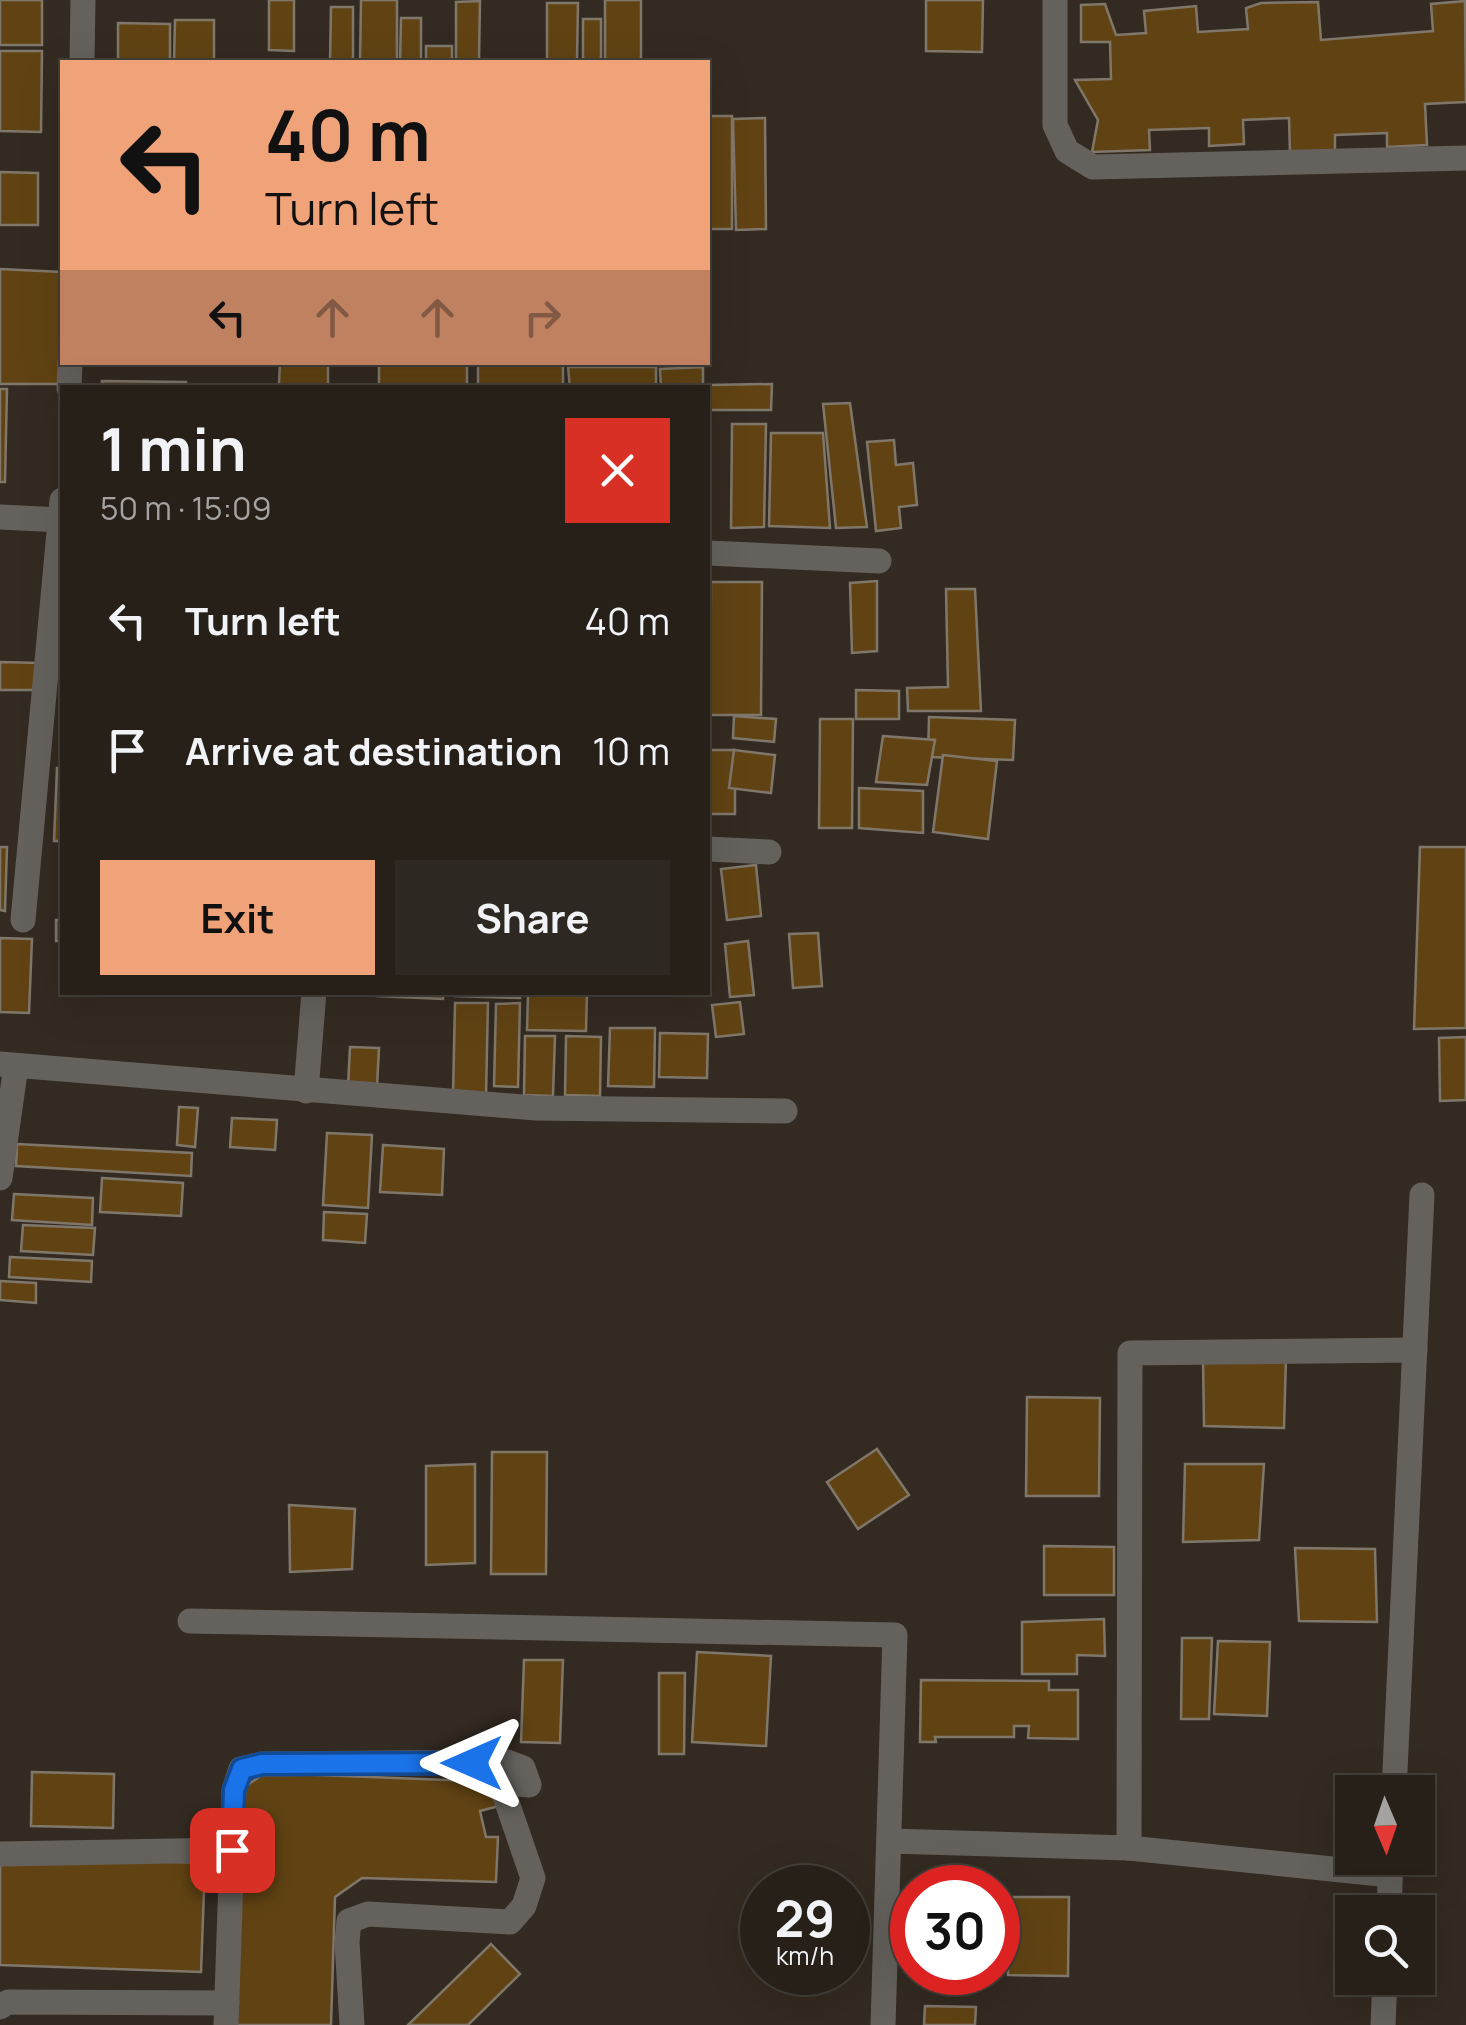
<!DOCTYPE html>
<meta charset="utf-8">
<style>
body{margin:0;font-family:Manrope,sans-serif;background:#2e2822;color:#f1f3f6;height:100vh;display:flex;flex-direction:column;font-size:38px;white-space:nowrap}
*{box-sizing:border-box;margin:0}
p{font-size:32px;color:#a4a3a2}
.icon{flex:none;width:55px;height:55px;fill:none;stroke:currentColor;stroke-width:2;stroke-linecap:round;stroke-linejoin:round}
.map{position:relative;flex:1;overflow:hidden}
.panel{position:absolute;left:60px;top:385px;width:650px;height:610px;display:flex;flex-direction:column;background:#262019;border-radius:0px;box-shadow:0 10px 40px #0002,0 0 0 2px #423e38}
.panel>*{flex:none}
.top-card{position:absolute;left:60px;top:60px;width:650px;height:305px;border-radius:0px;box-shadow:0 10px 40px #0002,0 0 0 2px #423e38;background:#f0a279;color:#111;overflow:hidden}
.needle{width:65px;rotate:178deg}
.controls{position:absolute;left:1335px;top:1775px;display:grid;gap:20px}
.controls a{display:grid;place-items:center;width:100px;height:100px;border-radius:0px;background:#262019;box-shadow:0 10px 40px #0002,0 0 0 2px #423e38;font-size:50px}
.speed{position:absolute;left:740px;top:1865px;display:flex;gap:20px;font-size:50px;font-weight:700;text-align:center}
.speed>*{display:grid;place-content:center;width:130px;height:130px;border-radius:50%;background:#262019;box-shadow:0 10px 40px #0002,0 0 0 2px #423e38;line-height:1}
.speed small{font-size:25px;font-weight:400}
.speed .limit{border:15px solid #d22;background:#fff;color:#111}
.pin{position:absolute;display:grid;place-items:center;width:85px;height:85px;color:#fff;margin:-42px;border-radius:20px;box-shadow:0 5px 15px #0006}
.me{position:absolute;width:110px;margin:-55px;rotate:270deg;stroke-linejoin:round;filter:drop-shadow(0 0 8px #0008)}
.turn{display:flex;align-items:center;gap:35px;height:210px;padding:0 40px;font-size:45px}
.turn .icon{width:130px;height:130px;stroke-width:2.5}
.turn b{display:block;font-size:70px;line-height:85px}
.lanes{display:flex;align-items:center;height:95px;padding:0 40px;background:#0003;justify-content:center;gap:50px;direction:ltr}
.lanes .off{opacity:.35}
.round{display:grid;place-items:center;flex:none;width:105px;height:105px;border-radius:0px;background:#2e2822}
.head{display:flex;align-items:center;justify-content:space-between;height:170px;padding:0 40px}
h1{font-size:60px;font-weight:700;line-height:75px}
.cta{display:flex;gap:20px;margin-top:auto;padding:20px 40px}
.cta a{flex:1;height:115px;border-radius:0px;background:#f0a279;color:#111;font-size:40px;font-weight:700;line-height:115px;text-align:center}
.cta a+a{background:#2e2822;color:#f1f3f6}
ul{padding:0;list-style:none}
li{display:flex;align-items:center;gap:30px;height:130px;padding:0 40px}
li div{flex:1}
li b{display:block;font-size:38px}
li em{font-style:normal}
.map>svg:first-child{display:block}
.building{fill:#614313;stroke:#80776b;stroke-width:2.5}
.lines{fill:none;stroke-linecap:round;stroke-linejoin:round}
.street{stroke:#65625d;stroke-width:25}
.route-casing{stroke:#114b97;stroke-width:25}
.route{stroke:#1a73e8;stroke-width:18}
</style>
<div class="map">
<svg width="1466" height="2025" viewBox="0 0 1466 2025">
<rect width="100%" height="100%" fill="#332a21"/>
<!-- building -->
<g class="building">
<rect x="0" y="0" width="42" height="45"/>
<polygon points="269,0 294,0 294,51 269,50"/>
<polygon points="361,0 397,0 397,62 360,62"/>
<rect x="605" y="0" width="36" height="62"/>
<polygon points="926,0 983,0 982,52 926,51"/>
<polygon points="480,1 479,62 456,62 456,2"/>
<polygon points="1465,1 1466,102 1425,104 1427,145 1387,147 1387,133 1335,135 1335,151 1290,153 1289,118 1243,120 1244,144 1209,146 1209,128 1149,130 1150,150 1092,152 1098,120 1075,80 1111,79 1110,42 1081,42 1081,5 1105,4 1116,35 1146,33 1144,11 1196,6 1198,32 1248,29 1246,8 1261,3 1318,2 1321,40 1433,31 1431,4"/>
<polygon points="547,3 578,3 577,62 547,62"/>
<polygon points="331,7 353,7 353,62 330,62"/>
<polygon points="401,18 421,18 421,62 400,62"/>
<rect x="583" y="19" width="18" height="43"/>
<polygon points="175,20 214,20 214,62 174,62"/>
<polygon points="118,23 170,24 170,62 118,62"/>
<rect x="426" y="46" width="26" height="16"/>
<polygon points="0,51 42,51 41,132 0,131"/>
<rect x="708" y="116" width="24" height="113"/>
<polygon points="765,118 766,229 736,230 733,119"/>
<polygon points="0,172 38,173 38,225 0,225"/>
<polygon points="0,269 62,272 60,384 0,384"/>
<polygon points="280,362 328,362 328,385 279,384"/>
<rect x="379" y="362" width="88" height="26"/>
<rect x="478" y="362" width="85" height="26"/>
<polygon points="568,367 656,367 656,388 570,388"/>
<polygon points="703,367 703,388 661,388 660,369"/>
<polygon points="102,381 186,382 186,388 102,388"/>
<polygon points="772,384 771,410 708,410 707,385"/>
<polygon points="0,389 7,389 5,482 0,482"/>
<polygon points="850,403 867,527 836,528 823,404"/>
<polygon points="732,424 766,424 764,527 731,528"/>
<polygon points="771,433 823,433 830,528 769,526"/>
<polygon points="894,440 896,465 913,463 917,505 899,507 901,528 876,531 867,442"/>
<polygon points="877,581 877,651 852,653 850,583"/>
<polygon points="711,582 762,582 761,715 710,715"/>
<polygon points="946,589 975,589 981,711 908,711 907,688 948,687"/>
<polygon points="0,662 41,663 41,690 0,690"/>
<polygon points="856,690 899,691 899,719 856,719"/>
<polygon points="734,716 776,719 774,742 733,738"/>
<polygon points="929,717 1015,720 1013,760 928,757"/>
<polygon points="820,719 853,719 852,828 819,828"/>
<polygon points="883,736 935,740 927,785 876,782"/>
<rect x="708" y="750" width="27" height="64"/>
<polygon points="734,750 775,755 771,793 729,788"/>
<polygon points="943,755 997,761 988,839 933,832"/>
<polygon points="57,768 62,768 62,841 54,841"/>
<polygon points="859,788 923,791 923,833 859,828"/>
<polygon points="0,847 7,847 5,911 0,910"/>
<polygon points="1420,847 1466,847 1466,1028 1414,1029"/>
<polygon points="756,865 761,916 727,920 721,869"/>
<rect x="56" y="920" width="6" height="21"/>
<polygon points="818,933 822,986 793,988 789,934"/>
<polygon points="0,938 32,939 29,1013 0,1012"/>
<polygon points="748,941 754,995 730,997 725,944"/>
<polygon points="378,992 443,992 443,999 377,996"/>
<polygon points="455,992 520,992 520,998 455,996"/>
<polygon points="528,992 587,992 586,1031 527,1030"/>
<polygon points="740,1002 744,1034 716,1037 712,1005"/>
<polygon points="455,1003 488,1003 486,1096 453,1095"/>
<polygon points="520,1003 518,1087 494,1086 496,1004"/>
<polygon points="610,1028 655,1028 654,1087 608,1086"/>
<polygon points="660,1033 708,1034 707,1078 659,1077"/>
<polygon points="525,1036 555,1036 553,1096 524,1095"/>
<polygon points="566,1036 601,1037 600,1096 565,1095"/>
<polygon points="1466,1037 1466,1100 1440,1101 1439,1038"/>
<polygon points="350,1047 379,1048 377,1087 348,1086"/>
<polygon points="179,1107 198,1108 195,1147 177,1145"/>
<polygon points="232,1118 277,1120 275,1150 230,1147"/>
<polygon points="327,1133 372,1135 368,1208 323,1205"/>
<polygon points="17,1144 192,1153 191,1176 16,1166"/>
<polygon points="383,1145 444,1149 442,1195 380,1192"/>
<polygon points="102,1178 183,1183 181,1216 100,1212"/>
<polygon points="14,1194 93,1198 92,1225 12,1220"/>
<polygon points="324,1212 367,1214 365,1243 323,1240"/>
<polygon points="23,1225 95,1228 93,1255 21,1251"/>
<polygon points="10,1257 92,1261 91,1282 9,1277"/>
<polygon points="0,1281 36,1283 36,1303 0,1300"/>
<polygon points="1203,1358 1286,1358 1284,1428 1204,1426"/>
<polygon points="1027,1397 1100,1398 1099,1496 1026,1496"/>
<polygon points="877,1449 909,1495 858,1529 827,1482"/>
<polygon points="492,1452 547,1452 546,1574 491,1574"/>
<polygon points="475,1464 475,1563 426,1565 426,1466"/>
<polygon points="1185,1464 1264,1464 1259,1540 1183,1542"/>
<polygon points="289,1505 355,1509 352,1569 290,1572"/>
<polygon points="1044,1546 1114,1547 1114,1595 1044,1595"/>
<polygon points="1295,1548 1375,1549 1377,1622 1299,1621"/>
<polygon points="1104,1619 1105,1656 1077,1655 1077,1674 1022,1674 1022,1622"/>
<polygon points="1182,1638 1212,1638 1209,1719 1181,1719"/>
<polygon points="1218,1641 1270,1642 1267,1716 1214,1714"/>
<polygon points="697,1652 771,1656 766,1746 692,1742"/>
<polygon points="524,1660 563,1660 560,1743 521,1742"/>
<polygon points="659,1673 685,1673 684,1754 659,1754"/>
<polygon points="921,1680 1049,1681 1049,1690 1078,1690 1078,1739 1028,1738 1029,1726 1014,1726 1014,1737 935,1737 936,1742 920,1742"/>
<polygon points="32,1772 114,1774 113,1828 31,1826"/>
<polygon points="265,1773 500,1782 499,1806 480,1811 486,1837 498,1837 496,1882 362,1878 335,1897 331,2025 229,2025 237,1792"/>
<polygon points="0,1855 205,1863 201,1972 0,1965"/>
<polygon points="1009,1897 1069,1897 1068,1976 1008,1975"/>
<polygon points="491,1944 520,1974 468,2025 408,2025"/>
<polygon points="925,2006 976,2007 975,2025 924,2025"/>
</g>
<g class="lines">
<!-- street -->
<g class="street">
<polyline points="1055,0 1055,125 1067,151 1093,167 1466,158"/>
<polyline points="82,62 83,0"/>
<polyline points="69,388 70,362"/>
<polyline points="0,517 62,520"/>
<polyline points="708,553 879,561"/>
<polyline points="708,849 769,852"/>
<polyline points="23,920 62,500"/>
<polyline points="0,1064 535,1108 785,1111"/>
<polyline points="306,1091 314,992"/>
<polyline points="0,1178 16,1066"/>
<polyline points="190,1621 895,1635 883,2025"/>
<polyline points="1394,1792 1422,1195"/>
<polyline points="889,1841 1129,1848"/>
<polyline points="0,1854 232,1850"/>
<polyline points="1390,1875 1129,1848 1130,1353 1415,1350"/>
<polyline points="1389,1912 1391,1858"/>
<polyline points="0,2007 8,2002 227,2003"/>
<polyline points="226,2025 234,1790 241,1769 262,1764 507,1762 523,1768 529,1785 500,1782 533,1878 524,1906 510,1922 368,1914 349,1921 347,1942 352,2025"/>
<polyline points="1383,2025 1385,1978"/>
</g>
</g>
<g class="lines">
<defs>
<polyline id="route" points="232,1850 234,1790 242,1769 262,1764 472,1763"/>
</defs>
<!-- route casing -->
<use href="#route" class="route-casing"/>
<!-- route -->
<use href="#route" class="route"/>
</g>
</svg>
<div class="controls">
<a><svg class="needle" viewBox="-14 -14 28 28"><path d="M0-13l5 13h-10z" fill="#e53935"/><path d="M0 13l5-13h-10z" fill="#a4a3a2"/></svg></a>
<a><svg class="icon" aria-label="search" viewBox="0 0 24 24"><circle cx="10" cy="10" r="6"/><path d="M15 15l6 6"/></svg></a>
</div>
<div class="speed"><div>29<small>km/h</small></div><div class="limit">30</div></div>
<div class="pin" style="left:232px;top:1850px;background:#d93025"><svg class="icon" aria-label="arrive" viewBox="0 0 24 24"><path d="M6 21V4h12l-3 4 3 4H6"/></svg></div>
<svg class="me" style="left:472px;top:1763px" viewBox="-20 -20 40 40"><path d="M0-17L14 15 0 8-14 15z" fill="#1a73e8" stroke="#fff" stroke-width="4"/></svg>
<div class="top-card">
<div class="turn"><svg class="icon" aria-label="left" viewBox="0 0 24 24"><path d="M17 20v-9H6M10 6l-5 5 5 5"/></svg><div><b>40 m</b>Turn left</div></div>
<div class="lanes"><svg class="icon" aria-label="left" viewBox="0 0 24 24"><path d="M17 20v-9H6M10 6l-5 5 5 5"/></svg><svg class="icon off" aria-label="ahead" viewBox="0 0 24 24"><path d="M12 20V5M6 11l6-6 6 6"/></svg><svg class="icon off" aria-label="ahead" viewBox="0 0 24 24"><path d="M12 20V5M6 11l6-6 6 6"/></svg><svg class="icon off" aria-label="right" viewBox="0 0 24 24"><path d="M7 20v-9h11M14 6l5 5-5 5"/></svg></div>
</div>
<section class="panel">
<div class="head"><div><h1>1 min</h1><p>50 m · 15:09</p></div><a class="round" style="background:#d93025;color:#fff"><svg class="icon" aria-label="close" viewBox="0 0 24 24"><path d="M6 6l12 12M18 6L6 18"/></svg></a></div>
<ul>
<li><svg class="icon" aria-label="left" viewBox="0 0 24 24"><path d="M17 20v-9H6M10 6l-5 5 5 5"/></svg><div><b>Turn left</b></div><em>40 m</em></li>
<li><svg class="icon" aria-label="arrive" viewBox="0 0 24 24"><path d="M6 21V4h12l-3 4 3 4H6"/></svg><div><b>Arrive at destination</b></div><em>10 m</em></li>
</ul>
<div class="cta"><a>Exit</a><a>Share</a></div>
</section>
</div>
